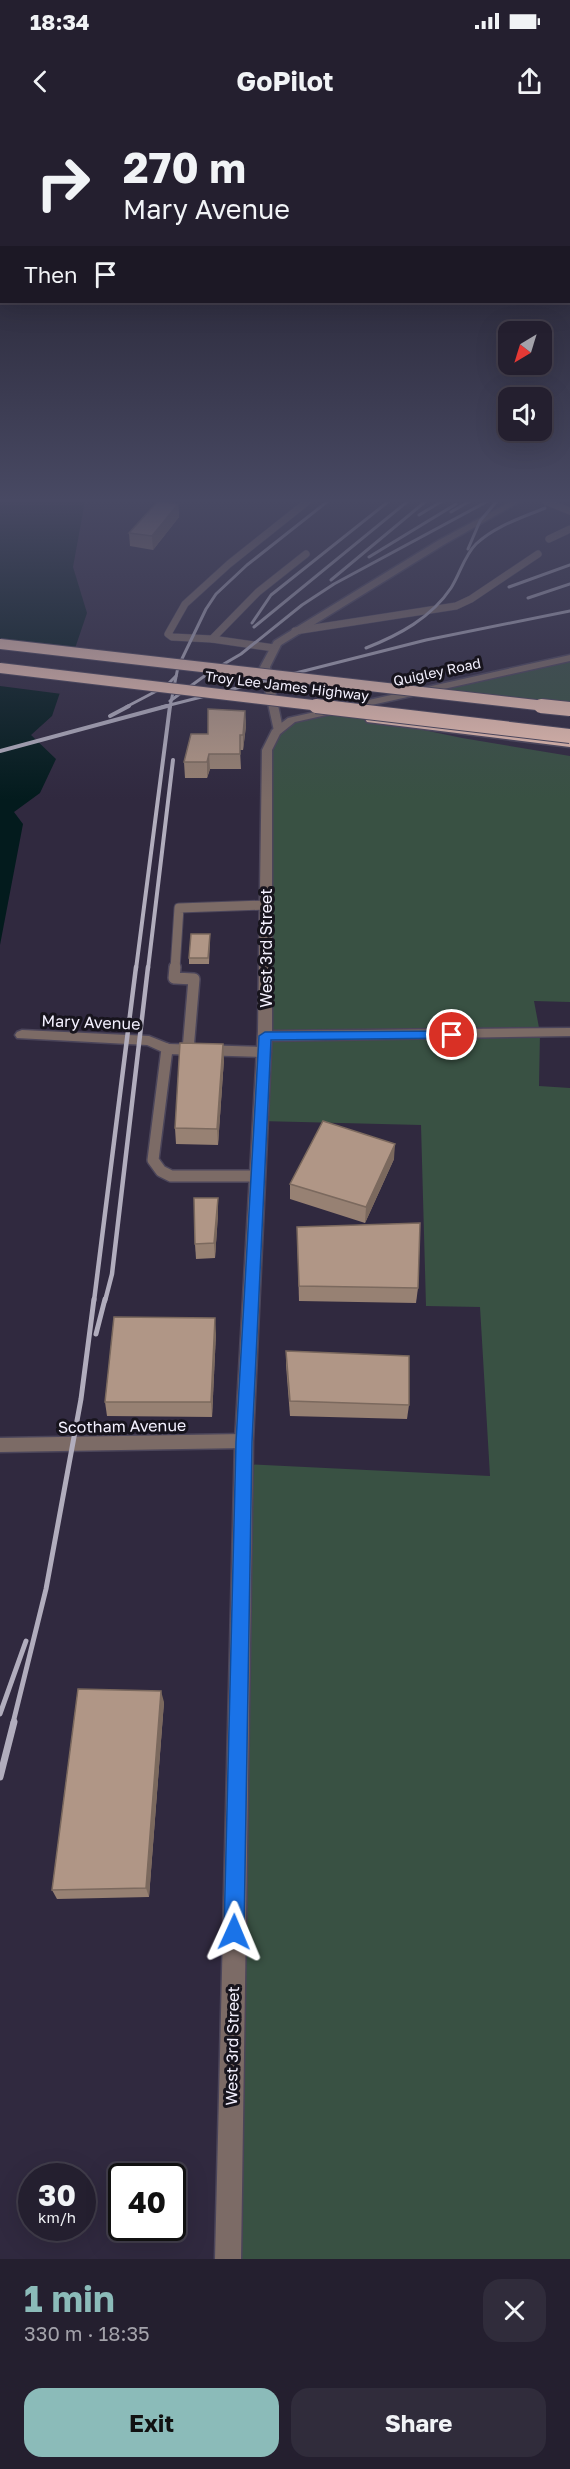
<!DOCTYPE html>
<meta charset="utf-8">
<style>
body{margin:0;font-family:"Golos Text",sans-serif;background:#302c3b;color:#f1f3f6;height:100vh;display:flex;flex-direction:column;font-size:22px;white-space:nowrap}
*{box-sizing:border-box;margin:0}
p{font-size:20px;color:#a3a2aa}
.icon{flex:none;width:33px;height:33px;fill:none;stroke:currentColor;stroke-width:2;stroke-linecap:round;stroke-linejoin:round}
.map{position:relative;height:2139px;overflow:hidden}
.details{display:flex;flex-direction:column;background:#241f2f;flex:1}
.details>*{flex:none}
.hud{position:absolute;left:0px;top:0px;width:570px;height:183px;box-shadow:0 6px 24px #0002,0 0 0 2px #413d4b;background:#241f2f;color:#f1f3f6;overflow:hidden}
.needle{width:39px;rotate:218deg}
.buttons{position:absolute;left:498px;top:201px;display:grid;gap:12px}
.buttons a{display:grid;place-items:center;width:54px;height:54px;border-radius:12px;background:#241f2f;box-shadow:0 6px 24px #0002,0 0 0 2px #413d4b;font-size:30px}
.speed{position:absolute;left:18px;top:2043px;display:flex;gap:12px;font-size:30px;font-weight:700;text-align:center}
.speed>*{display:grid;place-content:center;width:78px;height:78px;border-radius:50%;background:#241f2f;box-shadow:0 6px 24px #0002,0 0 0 2px #413d4b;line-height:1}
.speed small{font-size:15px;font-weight:400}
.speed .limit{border:3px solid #111;border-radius:9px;background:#fff;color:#111}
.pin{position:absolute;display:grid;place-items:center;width:51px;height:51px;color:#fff;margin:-26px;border:3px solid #fff;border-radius:50%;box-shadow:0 2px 6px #0007}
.me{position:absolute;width:66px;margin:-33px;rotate:1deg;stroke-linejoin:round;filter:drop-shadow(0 0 4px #0008)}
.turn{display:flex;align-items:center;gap:21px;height:126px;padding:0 24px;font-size:27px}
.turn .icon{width:78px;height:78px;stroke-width:2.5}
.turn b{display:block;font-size:42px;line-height:51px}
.then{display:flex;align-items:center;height:57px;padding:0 24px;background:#0003;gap:12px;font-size:22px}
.round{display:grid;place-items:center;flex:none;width:63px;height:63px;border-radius:18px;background:#302c3b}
.head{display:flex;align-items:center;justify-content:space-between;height:102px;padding:0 24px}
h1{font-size:36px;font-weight:700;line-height:45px;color:#8bbbb9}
.button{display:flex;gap:12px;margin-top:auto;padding:12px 24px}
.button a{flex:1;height:69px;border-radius:18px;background:#8bbbb9;color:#111;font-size:24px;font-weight:700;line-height:69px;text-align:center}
.button a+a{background:#302c3b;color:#f1f3f6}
.status{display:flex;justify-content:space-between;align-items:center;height:42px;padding:0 30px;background:#241f2f;direction:ltr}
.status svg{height:16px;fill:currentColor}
header{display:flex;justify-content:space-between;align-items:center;height:78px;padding:0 24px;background:#241f2f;font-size:27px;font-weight:700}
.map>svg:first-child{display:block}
.green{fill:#395143}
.water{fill:#031b1d}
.pier{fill:#30293f}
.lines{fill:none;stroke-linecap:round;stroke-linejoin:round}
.service-far3-casing{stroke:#4b455a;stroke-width:8}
.service-far2-casing{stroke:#4b455a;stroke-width:11}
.service-far1-casing{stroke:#4b455a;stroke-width:14}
.service-casing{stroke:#4b455a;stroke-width:17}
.minor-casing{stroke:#4b455a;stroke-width:3}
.tertiary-casing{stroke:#4b455a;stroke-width:3}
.motorway-casing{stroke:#4b455a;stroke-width:3}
.service-far3{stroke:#7c6b66;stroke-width:7}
.service-far2{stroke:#7c6b66;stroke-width:9}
.service-far1{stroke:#7c6b66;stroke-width:11}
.service{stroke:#7c6b66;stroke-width:14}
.minor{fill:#7c6b66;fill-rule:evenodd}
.tertiary{fill:#7c6b66;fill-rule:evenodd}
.motorway{fill:#e9c0b2;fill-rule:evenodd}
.rail-far4{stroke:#b1adbd;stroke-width:3}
.rail-far3{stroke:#b1adbd;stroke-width:4}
.rail-far2{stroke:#b1adbd;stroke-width:4.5}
.rail-far1{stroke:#b1adbd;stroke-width:5}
.rail{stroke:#b1adbd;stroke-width:7}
.motorway-bridge-far1-casing{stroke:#4b455a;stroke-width:12;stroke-linecap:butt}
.motorway-bridge-casing{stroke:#4b455a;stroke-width:16;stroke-linecap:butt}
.motorway-bridge-far1{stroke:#e9c0b2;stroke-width:10}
.motorway-bridge{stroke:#e9c0b2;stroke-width:14}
.wall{fill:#978173}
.shaded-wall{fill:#7b695e}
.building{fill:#b09686;stroke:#7b695e;stroke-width:1.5}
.route{fill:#1a73e8;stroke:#114b97;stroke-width:1.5}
.labels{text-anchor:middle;stroke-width:6;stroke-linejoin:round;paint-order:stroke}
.far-street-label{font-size:14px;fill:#f4f1ff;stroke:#17141d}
.street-label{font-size:16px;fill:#f4f1ff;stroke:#17141d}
</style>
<div class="status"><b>18:34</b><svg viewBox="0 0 49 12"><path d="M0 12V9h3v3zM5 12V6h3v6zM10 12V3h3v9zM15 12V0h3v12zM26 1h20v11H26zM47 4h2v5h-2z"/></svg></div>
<header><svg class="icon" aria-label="back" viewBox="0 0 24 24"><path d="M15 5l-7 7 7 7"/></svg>GoPilot<svg class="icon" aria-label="share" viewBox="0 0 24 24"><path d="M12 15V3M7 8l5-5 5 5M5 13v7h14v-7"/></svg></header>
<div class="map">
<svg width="570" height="2139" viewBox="0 0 570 2139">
<rect width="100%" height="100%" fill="#30293f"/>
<!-- green -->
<g class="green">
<polygon points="570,538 570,584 421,570"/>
<polygon points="342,593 462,618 570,636 570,882 534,881 540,913 539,966 570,968 570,2139 228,2139 243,1344 490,1356 480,1187 426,1186 421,1005 260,1001 267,630 278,609 311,594"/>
</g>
<!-- water -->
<polygon class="water" points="0,381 85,381 73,447 87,493 52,596 31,615 56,639 40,673 14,692 23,704 0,825"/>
<!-- pier -->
<polygon class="pier" points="0,520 78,529 62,574 0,566"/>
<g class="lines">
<defs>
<g id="service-far3">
<polyline points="545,381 570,391"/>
<polyline points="549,419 570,409"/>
<polyline points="295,511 456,486 471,479 538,434"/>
<polyline points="212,519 172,517 168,514 185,484 229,444 308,381"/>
<polyline points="274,528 212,519 258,472 306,434"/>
</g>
<polyline id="service-far2" points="175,849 179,788 266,785"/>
<g id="service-far1">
<polyline points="175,847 174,858 194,859 188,930"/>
<polyline points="167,929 153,1040 161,1051 171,1056 257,1056"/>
</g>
<polyline id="service" points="0,1325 244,1321"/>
<g id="minor">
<polygon points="512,381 521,381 445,424 281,525 270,547 283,609 274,611 260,547 274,521 439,420"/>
<polygon points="570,908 570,916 265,921 258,916 265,911"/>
<polygon points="22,910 149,916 169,924 264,927 271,932 264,937 167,934 147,925 17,918 15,915 17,912"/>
</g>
<polygon id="tertiary" points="570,535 570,541 295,602 280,614 272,630 272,911 253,1321 241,2139 215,2139 235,1321 258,911 262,630 272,610 288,598"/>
<polygon id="motorway" points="371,595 570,619 570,627 367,602 365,599"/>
</defs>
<!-- service-far3 casing -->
<use href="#service-far3" class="service-far3-casing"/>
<!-- service-far2 casing -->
<use href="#service-far2" class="service-far2-casing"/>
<!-- service-far1 casing -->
<use href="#service-far1" class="service-far1-casing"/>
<!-- service casing -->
<use href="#service" class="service-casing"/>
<!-- minor casing -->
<use href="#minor" class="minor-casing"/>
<!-- tertiary casing -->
<use href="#tertiary" class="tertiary-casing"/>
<!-- motorway casing -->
<use href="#motorway" class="motorway-casing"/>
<!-- service-far3 -->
<use href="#service-far3" class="service-far3"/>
<!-- service-far2 -->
<use href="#service-far2" class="service-far2"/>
<!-- service-far1 -->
<use href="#service-far1" class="service-far1"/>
<!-- service -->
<use href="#service" class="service"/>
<!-- minor -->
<use href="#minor" class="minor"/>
<!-- tertiary -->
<use href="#tertiary" class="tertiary"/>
<!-- motorway -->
<use href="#motorway" class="motorway"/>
<!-- rail-far4 -->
<g class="rail-far4">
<polyline points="451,392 470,381"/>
<polyline points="419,395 442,381"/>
<polyline points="468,429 480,401 497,381"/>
<polyline points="369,437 456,384"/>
<polyline points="331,460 426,381"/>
<polyline points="509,467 570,445"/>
<polyline points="528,478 570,464"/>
<polyline points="252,503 271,475 389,381"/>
<polyline points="254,507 408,381"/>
<path d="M366,528C399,515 431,498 451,468C460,454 464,436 476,424C495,406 521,398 545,388"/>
<polyline points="170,581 210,552 241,534 302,485 334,464 488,381"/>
<polyline points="126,587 166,566 176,556"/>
<polyline points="162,587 426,520 570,491"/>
<polyline points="170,587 178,547 206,489 216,474 247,445 328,381"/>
</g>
<!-- rail-far3 -->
<g class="rail-far3">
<polyline points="110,596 129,586"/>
<polyline points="0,631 167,586"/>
<polyline points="136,849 170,586"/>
<polyline points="148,849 173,640"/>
</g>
<!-- rail-far2 -->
<g class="rail-far2">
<polyline points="94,1181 136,847"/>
<polyline points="105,1181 112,1154 148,847"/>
</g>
<!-- rail-far1 -->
<g class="rail-far1">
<polyline points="96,1214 105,1179"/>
<polyline points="0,1594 26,1521"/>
<polyline points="13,1603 46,1469 81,1279 94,1179"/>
</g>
<!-- rail -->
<polyline class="rail" points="0,1657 14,1602"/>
<defs>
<g id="motorway-bridge-far1">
<polyline points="0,524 554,587"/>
<polyline points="0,548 329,587"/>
</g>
<g id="motorway-bridge">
<polyline points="316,586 570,616"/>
<polyline points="541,586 570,589"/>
</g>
</defs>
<!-- motorway-bridge-far1 casing -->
<use href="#motorway-bridge-far1" class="motorway-bridge-far1-casing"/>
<!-- motorway-bridge casing -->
<use href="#motorway-bridge" class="motorway-bridge-casing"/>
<!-- motorway-bridge-far1 -->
<use href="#motorway-bridge-far1" class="motorway-bridge-far1"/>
<!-- motorway-bridge -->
<use href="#motorway-bridge" class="motorway-bridge"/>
</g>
<!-- wall -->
<g class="wall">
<polygon points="178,384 179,397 153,430 130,426 129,413"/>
<polygon points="245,591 246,606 243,630 240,630 241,649 210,649 207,658 185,658 184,642 208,614"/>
<polygon points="210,819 209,844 189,844 189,838"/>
<polygon points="224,939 218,1025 176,1024 175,1008"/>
<polygon points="394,1039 365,1103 290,1079 290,1064"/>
<polygon points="218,1078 218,1094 215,1138 196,1139 195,1124"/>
<polygon points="297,1107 418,1168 416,1183 299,1181"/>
<polygon points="216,1213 212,1297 107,1296 105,1282"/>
<polygon points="286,1231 409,1285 407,1299 290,1296 286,1245"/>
<polygon points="164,1582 149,1777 57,1779 52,1770"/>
</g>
<!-- shaded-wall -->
<g class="shaded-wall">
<polygon points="178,384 179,397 153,430 152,416"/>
<polygon points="245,591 246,606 243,630 243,615"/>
<polygon points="209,634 210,649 207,658 207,642"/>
<polygon points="223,924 224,939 218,1025 217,1009"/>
<polygon points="395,1024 394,1039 365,1103 366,1087"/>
<polygon points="218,1078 218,1094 215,1138 214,1123"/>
<polygon points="215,1198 216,1213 212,1297 211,1282"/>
<polygon points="161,1571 164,1582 149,1777 146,1768"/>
</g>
<!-- building -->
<g class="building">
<polygon points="158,381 178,384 152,416 129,413"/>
<polygon points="208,589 245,591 243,615 240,615 240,634 209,634 207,642 184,642 191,614 208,614"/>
<polygon points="191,814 210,814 208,838 189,838"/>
<polygon points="180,923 223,924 217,1009 175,1008"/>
<polygon points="323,1001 395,1024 366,1087 290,1064"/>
<polygon points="194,1078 218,1078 214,1123 195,1124"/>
<polygon points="420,1103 418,1168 299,1166 297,1107"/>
<polygon points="114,1197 215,1198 211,1282 105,1282"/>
<polygon points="286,1231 409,1236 409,1285 290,1281"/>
<polygon points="78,1569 161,1571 146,1768 52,1770"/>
</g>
<!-- sky -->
<linearGradient id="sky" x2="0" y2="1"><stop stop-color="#1a1723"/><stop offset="0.56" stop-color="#484963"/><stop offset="1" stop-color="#484963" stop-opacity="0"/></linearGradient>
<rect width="570" height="680" fill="url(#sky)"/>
<!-- route -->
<polygon class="route" points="452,911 458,915 456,918 271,920 252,1322 244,1812 241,1819 234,1822 227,1819 224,1812 236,1322 259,916 265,912"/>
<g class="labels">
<!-- far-street labels -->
<g class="far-street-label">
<text transform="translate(437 552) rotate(-12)" y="5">Quigley Road</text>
<text transform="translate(287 566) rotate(7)" y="5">Troy Lee James Highway</text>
</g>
<!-- street labels -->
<g class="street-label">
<text transform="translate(266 828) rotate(-90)" y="6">West 3rd Street</text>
<text transform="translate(91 902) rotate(2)" y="6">Mary Avenue</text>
<text transform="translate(122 1306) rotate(-1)" y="6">Scotham Avenue</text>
<text transform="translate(232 1926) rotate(-89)" y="6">West 3rd Street</text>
</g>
</g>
</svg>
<div class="buttons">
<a><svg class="needle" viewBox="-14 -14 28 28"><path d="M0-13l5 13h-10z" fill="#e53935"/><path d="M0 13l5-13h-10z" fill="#a3a2aa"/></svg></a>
<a><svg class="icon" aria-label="sound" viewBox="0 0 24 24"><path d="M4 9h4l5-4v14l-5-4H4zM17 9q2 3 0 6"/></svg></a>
</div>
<div class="speed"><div>30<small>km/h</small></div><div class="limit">40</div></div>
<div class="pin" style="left:452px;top:915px;background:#d93025"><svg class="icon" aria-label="arrive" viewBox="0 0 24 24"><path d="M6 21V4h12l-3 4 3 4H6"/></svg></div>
<svg class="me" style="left:234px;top:1812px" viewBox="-20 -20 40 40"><path d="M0-17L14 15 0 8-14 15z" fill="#1a73e8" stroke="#fff" stroke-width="4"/></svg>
<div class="hud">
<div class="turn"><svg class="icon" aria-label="right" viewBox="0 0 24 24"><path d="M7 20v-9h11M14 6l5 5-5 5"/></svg><div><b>270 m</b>Mary Avenue</div></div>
<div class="then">Then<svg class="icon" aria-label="arrive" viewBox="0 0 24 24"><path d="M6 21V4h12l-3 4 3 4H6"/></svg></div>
</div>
</div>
<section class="details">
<div class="head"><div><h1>1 min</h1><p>330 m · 18:35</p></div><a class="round"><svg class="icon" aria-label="close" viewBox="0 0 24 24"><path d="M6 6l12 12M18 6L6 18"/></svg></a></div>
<div class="button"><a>Exit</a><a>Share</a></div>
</section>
